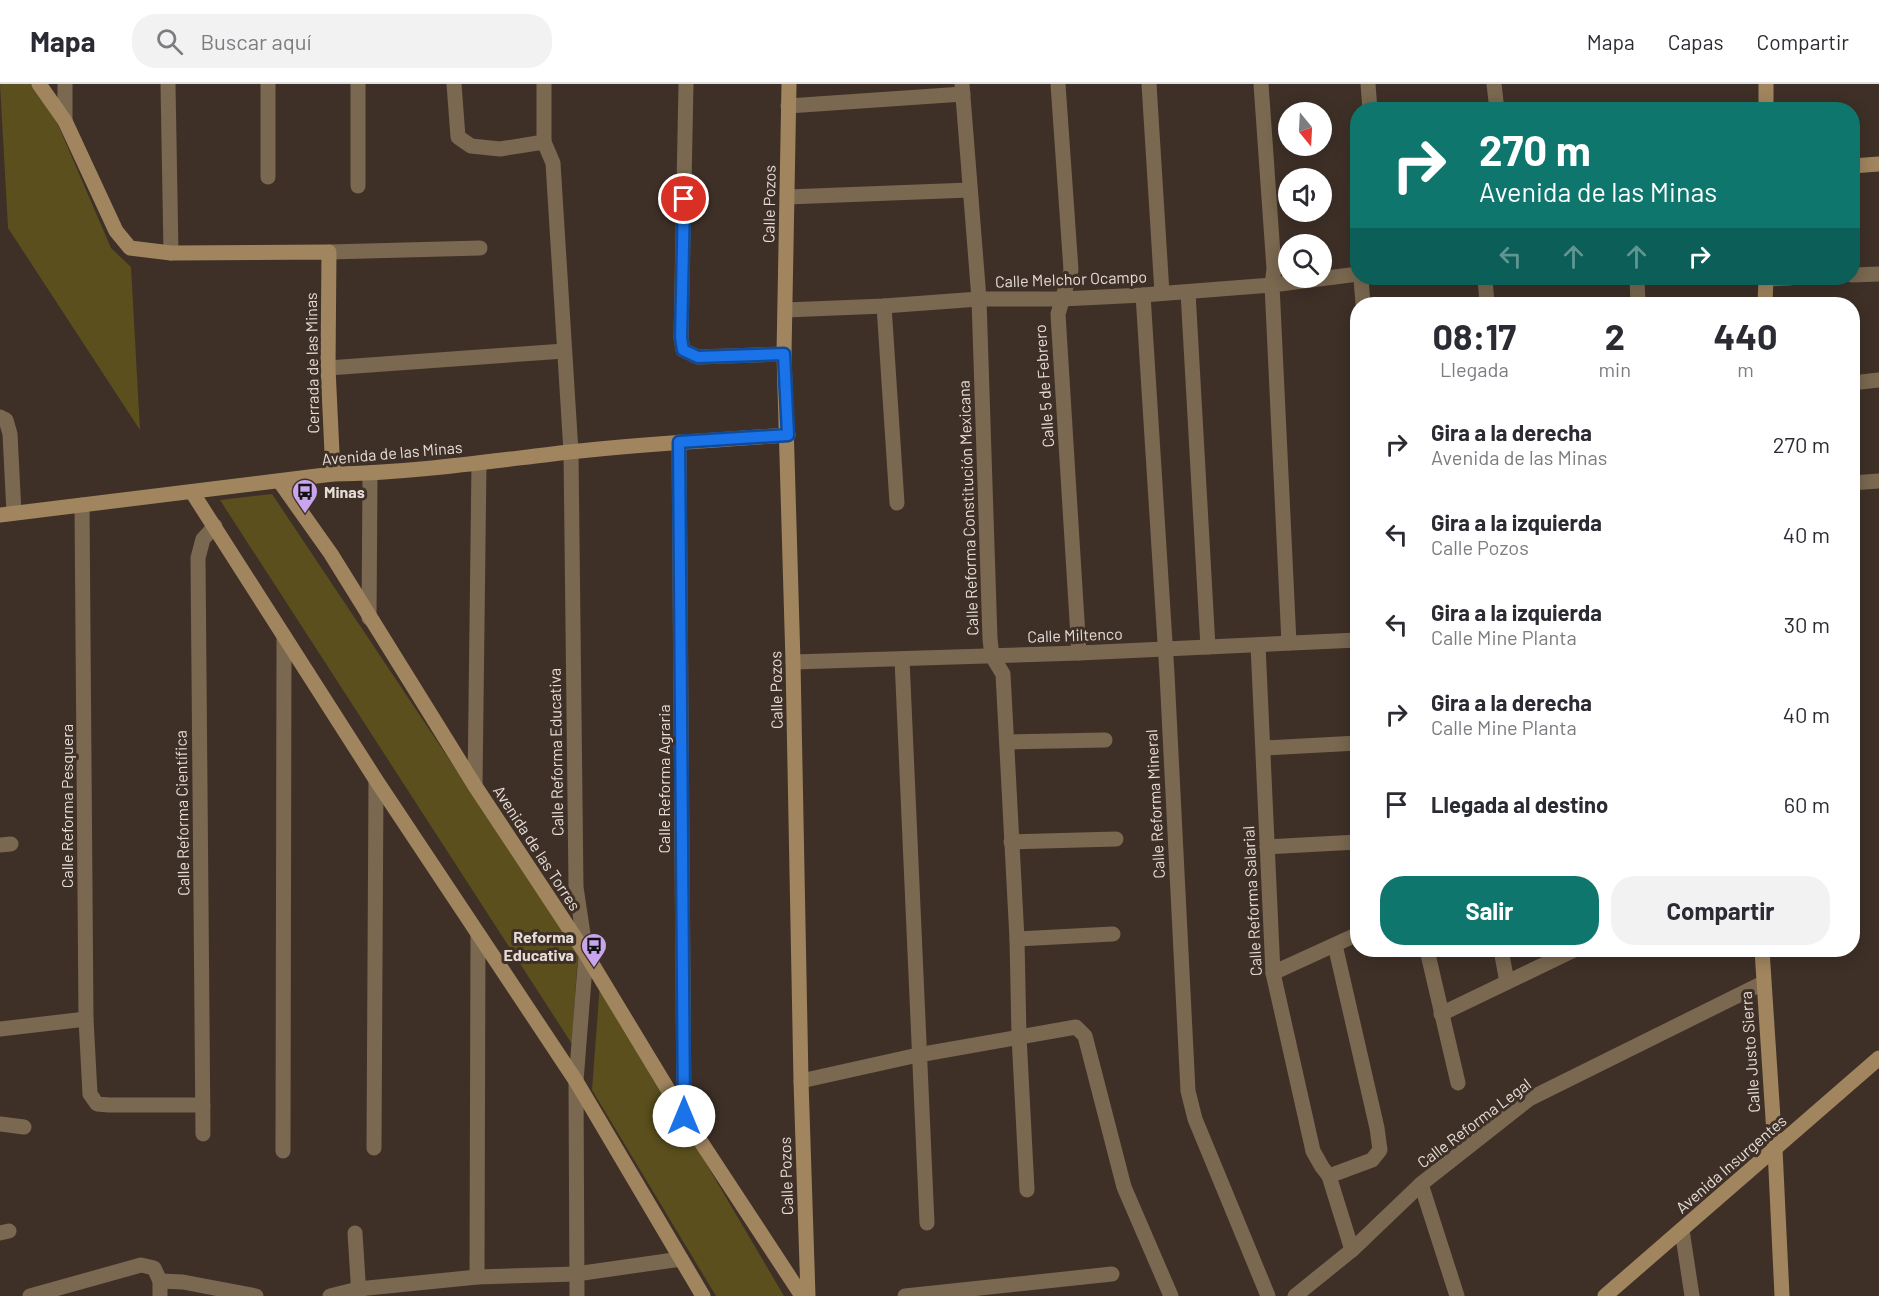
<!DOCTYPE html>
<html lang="es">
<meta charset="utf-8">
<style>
body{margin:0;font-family:Barlow,sans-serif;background:#f2f2f3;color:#2b2b33;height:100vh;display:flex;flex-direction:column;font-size:22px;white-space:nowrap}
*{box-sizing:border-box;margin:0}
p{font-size:20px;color:#7c7c81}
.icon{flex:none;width:33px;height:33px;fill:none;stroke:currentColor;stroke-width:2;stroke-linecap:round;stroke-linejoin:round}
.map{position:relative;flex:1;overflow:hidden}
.side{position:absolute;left:1350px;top:213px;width:510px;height:660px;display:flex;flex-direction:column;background:#fff;border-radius:24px;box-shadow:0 3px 15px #0003}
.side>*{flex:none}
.guide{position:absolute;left:1350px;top:18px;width:510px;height:183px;border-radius:24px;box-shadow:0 3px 15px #0003;background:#0f766e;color:#fff;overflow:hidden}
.needle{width:39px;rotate:162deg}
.controls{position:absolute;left:1278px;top:18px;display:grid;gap:12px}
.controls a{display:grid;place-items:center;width:54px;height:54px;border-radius:50%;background:#fff;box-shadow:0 3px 15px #0003;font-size:30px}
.pin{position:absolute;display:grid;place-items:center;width:51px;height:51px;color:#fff;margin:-26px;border:3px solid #fff;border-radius:50%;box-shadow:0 2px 6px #0007}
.me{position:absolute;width:66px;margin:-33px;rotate:0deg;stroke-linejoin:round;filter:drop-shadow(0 0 4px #0008)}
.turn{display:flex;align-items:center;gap:21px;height:126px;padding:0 30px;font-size:27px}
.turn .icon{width:78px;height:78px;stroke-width:2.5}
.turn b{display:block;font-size:42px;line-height:51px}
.lanes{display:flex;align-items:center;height:57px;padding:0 30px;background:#0003;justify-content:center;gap:30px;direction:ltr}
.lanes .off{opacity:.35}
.eta{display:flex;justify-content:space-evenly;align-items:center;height:102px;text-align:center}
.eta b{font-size:36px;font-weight:700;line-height:42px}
.cta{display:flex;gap:12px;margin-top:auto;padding:12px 30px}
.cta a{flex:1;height:69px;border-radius:24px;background:#0f766e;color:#fff;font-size:24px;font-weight:700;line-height:69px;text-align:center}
.cta a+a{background:#f2f2f3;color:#2b2b33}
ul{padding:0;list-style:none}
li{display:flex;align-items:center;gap:18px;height:90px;padding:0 30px}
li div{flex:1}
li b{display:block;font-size:22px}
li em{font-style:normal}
header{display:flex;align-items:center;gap:36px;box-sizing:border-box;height:84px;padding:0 30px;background:#fff;border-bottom:2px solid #e1e1e2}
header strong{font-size:28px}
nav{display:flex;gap:33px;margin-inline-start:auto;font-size:21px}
.search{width:420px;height:54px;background:#f2f2f3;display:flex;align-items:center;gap:15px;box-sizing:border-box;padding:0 21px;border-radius:24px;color:#7c7c81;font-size:22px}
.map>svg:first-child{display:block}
.green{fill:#5a4f1d}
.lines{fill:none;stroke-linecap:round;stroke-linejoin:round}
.street{stroke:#7a6850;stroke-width:15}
.secondary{stroke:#a1855f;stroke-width:15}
.route-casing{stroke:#114b97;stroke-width:15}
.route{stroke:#1a73e8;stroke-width:10}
.labels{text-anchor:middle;stroke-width:6;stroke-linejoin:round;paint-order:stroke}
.street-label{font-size:16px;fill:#e6ddd8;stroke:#3e3027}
.poi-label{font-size:16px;font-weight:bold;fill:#e6ddd8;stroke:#3e3027;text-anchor:start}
</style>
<header>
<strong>Mapa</strong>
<div class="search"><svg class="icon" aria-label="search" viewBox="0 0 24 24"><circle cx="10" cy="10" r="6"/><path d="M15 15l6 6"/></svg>Buscar aquí</div>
<nav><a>Mapa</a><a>Capas</a><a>Compartir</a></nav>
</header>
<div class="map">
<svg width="1879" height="1212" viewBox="0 0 1879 1212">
<rect width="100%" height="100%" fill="#3e3027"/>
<!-- green -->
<g class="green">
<polygon points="0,0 34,0 53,29 111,164 131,183 140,346 8,144"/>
<polygon points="272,410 578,868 572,960 220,416"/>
<polygon points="600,899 784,1212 716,1212 592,1006"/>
</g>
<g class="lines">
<!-- street -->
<g class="street">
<polyline points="65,0 65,37"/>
<polyline points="168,0 171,169"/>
<polyline points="268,0 268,93"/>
<polyline points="454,0 458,53 471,62 500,65 544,58 553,79 571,368 576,803 586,870 576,997 577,1212"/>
<polyline points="544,0 544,58"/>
<polyline points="686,0 681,254 683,266 698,273 784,270"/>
<polyline points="962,0 979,215 990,555 992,572 1003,590 1017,855 1019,952 1027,1106"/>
<polyline points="1058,0 1071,186 1058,230 1079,569"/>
<polyline points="1149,0 1162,209"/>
<polyline points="1261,0 1274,185 1272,201 1289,559"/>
<polyline points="1368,0 1370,26"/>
<polyline points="1494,0 1497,26"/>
<polyline points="788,22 963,10"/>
<polyline points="358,102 358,0"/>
<polyline points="787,113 970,106"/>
<polyline points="329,168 480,164"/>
<polyline points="1852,191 1879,190"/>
<polyline points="1361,194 1363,220"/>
<polyline points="1485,194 1487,220"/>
<polyline points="1637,194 1638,220"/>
<polyline points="1766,195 1790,194"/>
<polyline points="1188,208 1208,563"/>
<polyline points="1143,211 1167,590 1188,1007 1195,1035 1268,1212"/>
<polyline points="884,222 897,419"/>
<polyline points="786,226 884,222 979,215 1062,215 1143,211 1272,201 1358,190"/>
<polyline points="328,284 564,267"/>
<polyline points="1852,299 1879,296"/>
<polyline points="0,333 6,336 10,350 14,429"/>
<polyline points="679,358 684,1032"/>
<polyline points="1852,399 1879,397"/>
<polyline points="82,421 86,935 90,1010 97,1020 109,1021 203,1021"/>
<polyline points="369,534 370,390"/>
<polyline points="1258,561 1273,889 1313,1067 1322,1083 1329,1092 1352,1166"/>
<polyline points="902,575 927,1139"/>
<polyline points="793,578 1079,569 1358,556"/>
<polyline points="1007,658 1105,656"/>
<polyline points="1264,664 1358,659"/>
<polyline points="475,702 479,379"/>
<polyline points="1011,758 1116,755"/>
<polyline points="0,761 11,760"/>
<polyline points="1267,763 1358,758"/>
<polyline points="1017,855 1113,850"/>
<polyline points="1427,866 1458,999"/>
<polyline points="1501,866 1507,898"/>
<polyline points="1273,889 1358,850"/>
<polyline points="1441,930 1574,866"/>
<polyline points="0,945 86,935"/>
<polyline points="801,997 918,971 1076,943 1085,952 1124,1103 1171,1212"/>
<polyline points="0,1040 24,1043"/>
<polyline points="203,1050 198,474 203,455 215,442"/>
<polyline points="374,1064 376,696"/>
<polyline points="283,1067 284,552"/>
<polyline points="1329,1092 1372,1076 1380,1066 1377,1044 1335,861"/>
<polyline points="1421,1100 1457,1212"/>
<polyline points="1682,1146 1692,1212"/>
<polyline points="0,1149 9,1147"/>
<polyline points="355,1149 359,1212"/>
<polyline points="477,1193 478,850"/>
<polyline points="160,1197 183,1198 256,1212"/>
<polyline points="30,1212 141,1181 154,1184 160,1197 160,1212"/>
<polyline points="330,1212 358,1205 477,1193 576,1190 681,1175"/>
<polyline points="905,1212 1112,1190"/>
<polyline points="1295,1212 1352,1166 1421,1100 1529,1015 1763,899"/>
</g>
<!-- secondary -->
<g class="secondary">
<polyline points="39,0 65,37 116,147 130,164 171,169 329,168 328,284 333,390"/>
<polyline points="789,0 784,270 793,578 801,997 808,1212"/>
<polyline points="1766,0 1766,26"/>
<polyline points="1852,82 1879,80"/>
<polyline points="1765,220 1766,194"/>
<polyline points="280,398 331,470 475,702 586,870 684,1032 802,1212"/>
<polyline points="192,408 376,696 576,997 703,1212"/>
<path d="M0,431L333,390C412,389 491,377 569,368C642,360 715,356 788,351"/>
<polyline points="1762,866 1775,1065 1782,1212"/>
<polyline points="1605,1212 1879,974"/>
</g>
</g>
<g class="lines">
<defs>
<polyline id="route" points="684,115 681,254 683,266 698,273 784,270 788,351 679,358 684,1032"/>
</defs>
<!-- route casing -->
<use href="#route" class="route-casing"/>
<!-- route -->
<use href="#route" class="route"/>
</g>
<!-- icons -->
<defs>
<symbol id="bus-pin" viewBox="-11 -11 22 30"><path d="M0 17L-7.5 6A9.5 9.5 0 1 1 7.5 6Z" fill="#c9a5ee" stroke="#3e3027"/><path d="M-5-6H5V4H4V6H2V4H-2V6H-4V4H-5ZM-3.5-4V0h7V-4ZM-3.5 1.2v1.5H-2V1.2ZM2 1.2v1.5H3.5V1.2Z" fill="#111"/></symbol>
</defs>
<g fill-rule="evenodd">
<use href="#bus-pin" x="290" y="393" width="30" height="40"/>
<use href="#bus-pin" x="579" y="847" width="30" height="40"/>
</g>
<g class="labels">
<!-- street labels -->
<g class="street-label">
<text transform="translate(769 120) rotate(-89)" y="6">Calle Pozos</text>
<text transform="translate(1071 195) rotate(-2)" y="6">Calle Melchor Ocampo</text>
<text transform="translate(312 279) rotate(-91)" y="6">Cerrada de las Minas</text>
<text transform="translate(1044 302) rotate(-94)" y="6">Calle 5 de Febrero</text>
<text transform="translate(392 369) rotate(-5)" y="6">Avenida de las Minas</text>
<text transform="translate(968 424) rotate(-92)" y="6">Calle Reforma Constitución Mexicana</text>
<text transform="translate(1075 551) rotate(-2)" y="6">Calle Miltenco</text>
<text transform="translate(776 606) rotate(-91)" y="6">Calle Pozos</text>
<text transform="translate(556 668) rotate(-91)" y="6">Calle Reforma Educativa</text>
<text transform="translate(664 695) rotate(-90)" y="6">Calle Reforma Agraria</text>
<text transform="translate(1155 720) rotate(-93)" y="6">Calle Reforma Mineral</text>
<text transform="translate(67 722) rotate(-90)" y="6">Calle Reforma Pesquera</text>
<text transform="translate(182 729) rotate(-91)" y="6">Calle Reforma Científica</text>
<text transform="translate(537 764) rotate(57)" y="6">Avenida de las Torres</text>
<text transform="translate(1252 817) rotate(-93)" y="6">Calle Reforma Salarial</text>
<text transform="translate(1750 968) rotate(-94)" y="6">Calle Justo Sierra</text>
<text transform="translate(1474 1039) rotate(-37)" y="6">Calle Reforma Legal</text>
<text transform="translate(1731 1080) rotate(-41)" y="6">Avenida Insurgentes</text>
<text transform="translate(786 1092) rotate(-92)" y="6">Calle Pozos</text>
</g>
<!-- poi labels -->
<g class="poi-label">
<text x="324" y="414">Minas</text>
<text x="574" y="859" text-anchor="end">Reforma<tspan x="574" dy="18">Educativa</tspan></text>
</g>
</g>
</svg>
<div class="controls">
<a><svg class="needle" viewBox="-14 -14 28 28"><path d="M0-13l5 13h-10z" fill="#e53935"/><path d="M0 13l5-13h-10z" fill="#7c7c81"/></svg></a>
<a><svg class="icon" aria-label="sound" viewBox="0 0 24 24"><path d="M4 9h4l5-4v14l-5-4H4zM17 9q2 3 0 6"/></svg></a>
<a><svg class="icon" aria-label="search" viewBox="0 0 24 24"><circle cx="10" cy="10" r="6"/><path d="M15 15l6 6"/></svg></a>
</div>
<div class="pin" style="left:684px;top:115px;background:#d93025"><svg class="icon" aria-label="arrive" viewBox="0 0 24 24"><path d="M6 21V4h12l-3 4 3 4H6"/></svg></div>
<svg class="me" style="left:684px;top:1032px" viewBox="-20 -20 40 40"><circle r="19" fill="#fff"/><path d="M0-13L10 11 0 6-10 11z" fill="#1a73e8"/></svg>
<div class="guide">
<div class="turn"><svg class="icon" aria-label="right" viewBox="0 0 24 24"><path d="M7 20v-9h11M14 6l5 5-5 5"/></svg><div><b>270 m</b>Avenida de las Minas</div></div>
<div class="lanes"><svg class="icon off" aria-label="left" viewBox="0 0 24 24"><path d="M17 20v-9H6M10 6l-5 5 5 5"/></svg><svg class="icon off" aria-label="ahead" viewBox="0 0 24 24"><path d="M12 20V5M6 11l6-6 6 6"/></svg><svg class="icon off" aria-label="ahead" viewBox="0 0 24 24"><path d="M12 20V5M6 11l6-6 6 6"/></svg><svg class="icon" aria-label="right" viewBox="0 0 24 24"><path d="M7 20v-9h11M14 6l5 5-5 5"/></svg></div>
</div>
<section class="side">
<div class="eta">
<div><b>08:17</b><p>Llegada</p></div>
<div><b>2</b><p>min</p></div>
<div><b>440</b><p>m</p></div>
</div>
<ul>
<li><svg class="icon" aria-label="right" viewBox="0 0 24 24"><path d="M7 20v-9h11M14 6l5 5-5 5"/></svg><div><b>Gira a la derecha</b><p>Avenida de las Minas</p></div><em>270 m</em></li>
<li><svg class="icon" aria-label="left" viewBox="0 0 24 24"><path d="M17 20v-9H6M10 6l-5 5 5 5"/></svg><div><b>Gira a la izquierda</b><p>Calle Pozos</p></div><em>40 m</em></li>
<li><svg class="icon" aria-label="left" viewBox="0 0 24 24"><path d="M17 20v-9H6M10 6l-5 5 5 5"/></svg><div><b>Gira a la izquierda</b><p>Calle Mine Planta</p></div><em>30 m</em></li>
<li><svg class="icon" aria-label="right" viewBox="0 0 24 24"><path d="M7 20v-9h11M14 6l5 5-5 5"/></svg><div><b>Gira a la derecha</b><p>Calle Mine Planta</p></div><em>40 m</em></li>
<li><svg class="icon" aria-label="arrive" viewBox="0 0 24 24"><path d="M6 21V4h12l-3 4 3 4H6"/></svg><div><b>Llegada al destino</b></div><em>60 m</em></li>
</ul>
<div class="cta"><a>Salir</a><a>Compartir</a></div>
</section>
</div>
